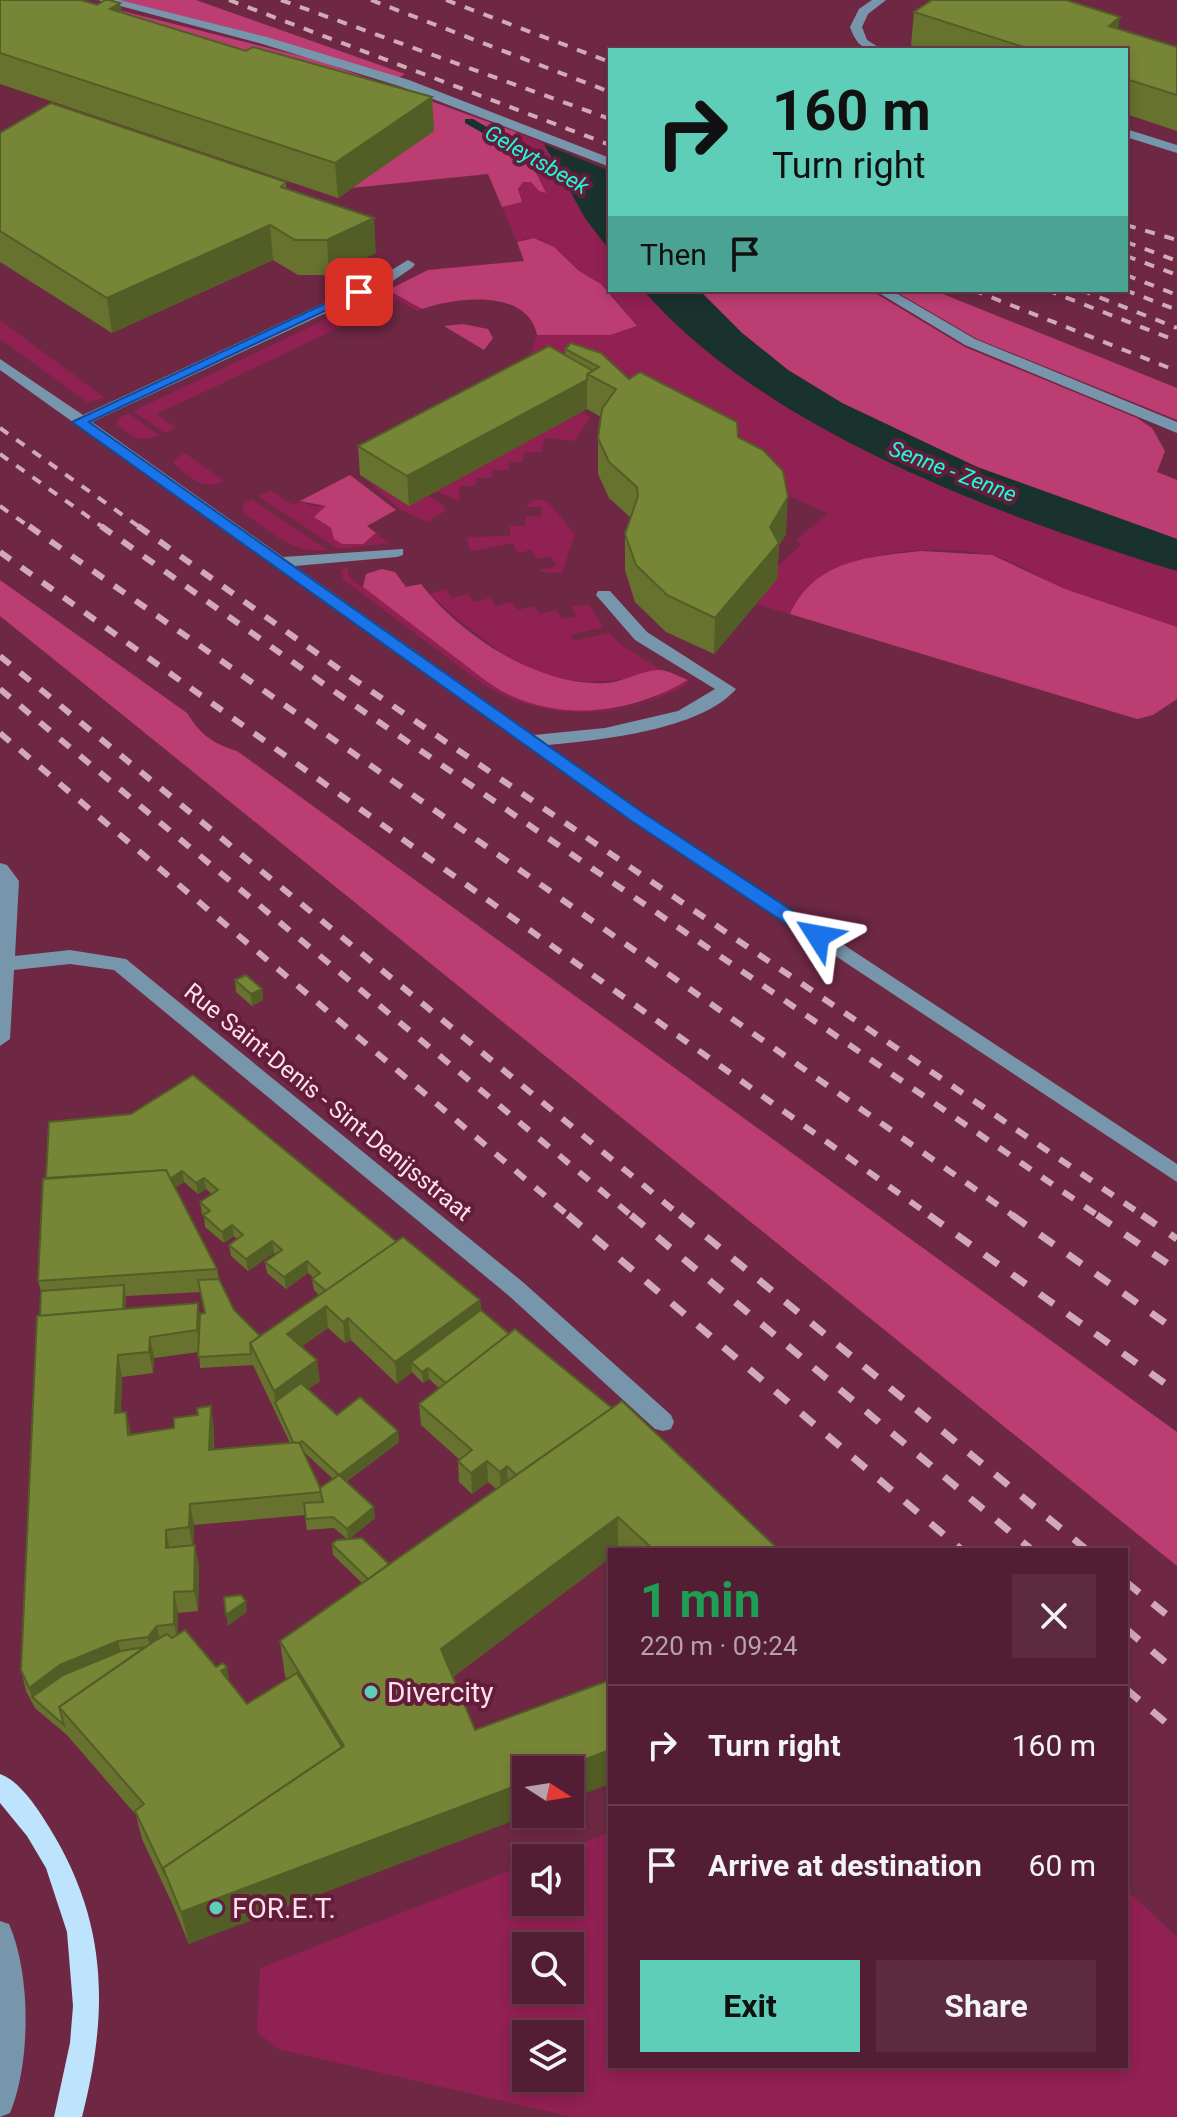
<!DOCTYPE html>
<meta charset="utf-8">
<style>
body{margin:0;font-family:Roboto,sans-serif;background:#5c2b3f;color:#f1f3f6;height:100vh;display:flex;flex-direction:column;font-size:30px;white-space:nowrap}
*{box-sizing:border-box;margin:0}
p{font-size:26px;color:#b5a2ac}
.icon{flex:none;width:44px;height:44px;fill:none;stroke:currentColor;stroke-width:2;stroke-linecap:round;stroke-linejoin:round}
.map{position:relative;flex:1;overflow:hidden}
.details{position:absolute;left:608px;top:1548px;width:520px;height:520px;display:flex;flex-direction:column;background:#531e33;border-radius:0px;box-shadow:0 4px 12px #0003,0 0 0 2px #693c4e}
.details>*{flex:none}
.hud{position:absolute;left:608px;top:48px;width:520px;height:244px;border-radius:0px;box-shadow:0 4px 12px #0003,0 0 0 2px #693c4e;background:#5eceb8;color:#111;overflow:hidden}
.needle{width:52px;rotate:102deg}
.buttons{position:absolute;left:512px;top:1756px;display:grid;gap:16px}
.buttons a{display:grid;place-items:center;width:72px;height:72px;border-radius:0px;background:#531e33;box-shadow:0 4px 12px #0003,0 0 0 2px #693c4e;font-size:40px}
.pin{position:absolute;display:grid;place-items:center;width:68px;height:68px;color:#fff;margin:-34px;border-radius:16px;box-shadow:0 4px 12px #0006}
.me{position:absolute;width:88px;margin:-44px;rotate:304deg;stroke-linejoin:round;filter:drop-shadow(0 0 6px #0008)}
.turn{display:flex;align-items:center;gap:28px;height:168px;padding:0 32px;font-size:36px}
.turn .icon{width:104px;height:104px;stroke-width:2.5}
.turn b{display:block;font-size:56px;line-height:68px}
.then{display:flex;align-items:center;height:76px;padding:0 32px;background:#0003;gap:16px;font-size:30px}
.round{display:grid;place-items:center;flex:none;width:84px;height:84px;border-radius:0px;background:#5c2b3f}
.overview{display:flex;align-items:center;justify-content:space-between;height:136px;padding:0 32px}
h1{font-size:48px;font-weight:700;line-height:60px;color:#1e9e55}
.primary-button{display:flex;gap:16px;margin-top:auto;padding:16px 32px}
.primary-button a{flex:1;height:92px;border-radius:0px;background:#5eceb8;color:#111;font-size:32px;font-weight:700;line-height:92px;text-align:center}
.primary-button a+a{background:#5c2b3f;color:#f1f3f6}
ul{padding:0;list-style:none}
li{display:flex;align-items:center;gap:24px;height:120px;padding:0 32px;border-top:2px solid #693c4e}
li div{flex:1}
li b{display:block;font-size:30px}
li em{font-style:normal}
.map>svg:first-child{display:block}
.green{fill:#912053;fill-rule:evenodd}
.forest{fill:#bb3d71}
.water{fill:#19322d}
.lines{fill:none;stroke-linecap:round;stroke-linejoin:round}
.stream{fill:#19322d;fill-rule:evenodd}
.minor{fill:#7796ac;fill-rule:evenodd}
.major{fill:#bde3fd;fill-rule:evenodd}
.rail-far2{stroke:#d2a9b7;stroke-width:4;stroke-dasharray:10 10;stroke-linecap:butt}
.rail-far1{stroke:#d2a9b7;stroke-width:6;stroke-dasharray:13 13;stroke-linecap:butt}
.rail{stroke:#d2a9b7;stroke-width:7;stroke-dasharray:17 17;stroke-linecap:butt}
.wall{fill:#66722e;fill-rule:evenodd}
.shaded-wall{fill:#535d26}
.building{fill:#778536;stroke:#535d26;stroke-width:2}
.route{fill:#1a73e8;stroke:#114b97;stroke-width:2}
.poi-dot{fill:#5eceb8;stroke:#631c3a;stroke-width:3}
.labels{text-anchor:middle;stroke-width:8;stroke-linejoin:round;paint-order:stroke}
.far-water-label{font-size:22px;font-style:italic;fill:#1ffad9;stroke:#631c3a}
.street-label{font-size:24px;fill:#fde1e9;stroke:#631c3a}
.near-poi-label{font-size:28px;fill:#fde1e9;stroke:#631c3a;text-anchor:start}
</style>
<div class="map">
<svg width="1177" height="2117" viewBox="0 0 1177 2117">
<rect width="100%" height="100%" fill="#6f2844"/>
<!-- green -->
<g class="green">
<path d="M516,132L544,144L585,218L610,251V290H643C669,321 702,346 735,369C868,466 1021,523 1177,571V627C1140,615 1102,604 1066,590C1042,580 1019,562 994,556C932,541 819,550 790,614L756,604L772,571L802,544L795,541L828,513L777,491L530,356L537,335H610L636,326C625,312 613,293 598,282C591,277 583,275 576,269C560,255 542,228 517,242L502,207L522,202L518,188L523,182H531L545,192Z"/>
<polygon points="388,290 422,309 417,311 398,300 157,414 176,428 165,433 133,411"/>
<polygon points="0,320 105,398 87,402 0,339"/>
<polygon points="582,412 590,418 574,441 545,438 541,452 524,452 523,462 510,462 508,470 493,470 492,478 477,478 475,486 460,486 459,501 436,491"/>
<path d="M128,413L159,435C141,444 131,437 117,424L118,419Z"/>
<path d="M185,453L224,481C204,491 190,478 174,464V460Z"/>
<polygon points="367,480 409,506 428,495 444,506 445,511 427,522 399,509"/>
<polygon points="270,490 293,505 300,501 312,506 328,506 324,525 369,540 376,533 389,543 338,549 258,496"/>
<path d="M251,499L256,502L327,550C292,554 272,532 244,513L242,506Z"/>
<polygon points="535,499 547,501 575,534 562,573 542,572 540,570 557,566 551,556 537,559 531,550 518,553 512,543 475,551 469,549 467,537 510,536 510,526 525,526 526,516 541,517 542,507 525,507"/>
<path d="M347,566L349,577L486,680C532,712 593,718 647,701C661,696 678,682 691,682C625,720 547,724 481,683L343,579L341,571Z"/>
<path d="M446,589L452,598L468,594L474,602L490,598L496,606L511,602L518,610L534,606L540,614L556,610L562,619L577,616L570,606L589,605L604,627L571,635L574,641L610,633L619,643L661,670C554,703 506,661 429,594Z"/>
<path d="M610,1832V2066H1126V1889L1177,1937V2117H572L278,2049L257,2032L260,1968L526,1864V1902H570V1858H543ZM570,1946V1990H526V1946ZM570,2034V2078H526V2034Z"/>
</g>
<!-- forest -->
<g class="forest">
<polygon points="79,0 320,61 516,132 546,193 539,191 531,182 523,182 518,189 522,202 502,207 488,174 351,188 421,140"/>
<polygon points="116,0 196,0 405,74 398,78 262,36"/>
<path d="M534,238L554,247L579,271L601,284L637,326L610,335H537C528,288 455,297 422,309L388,290L428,270L524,261L517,242Z"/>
<polygon points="699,290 870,290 965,347 1137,418 1152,428 1165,451 1157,472 1177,480 1177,539 977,467 842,403 788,370 742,333"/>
<polygon points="893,290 933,290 1177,388 1177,420 977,339"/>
<polygon points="463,324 488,329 493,338 484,350 444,326"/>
<polygon points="350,475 396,510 367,526 376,533 363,544 342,544 334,539 331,528 314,517 326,506 300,501"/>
<path d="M921,551L992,555L1065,589L1177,627V699L1153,715L1137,719L790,614C815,560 867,557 921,551Z"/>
<path d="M382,569L395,572L406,587L421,584C460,635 539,687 606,683C624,682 642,670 659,670C668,670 680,677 688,680C636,711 569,722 512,696C491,687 474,671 456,658C425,634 394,611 363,587L366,574Z"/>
<path d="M0,580L187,713C200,734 213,744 237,751L1177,1432V1566L0,616Z"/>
</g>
<!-- water -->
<g class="water">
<polygon points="544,144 610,171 610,251 585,218"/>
<path d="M643,290H699L742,333L788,370L842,403L977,467L1177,539V571C1003,517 765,431 643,290Z"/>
</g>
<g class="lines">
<!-- stream -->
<polygon class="stream" points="465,119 473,119 580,181 571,183 465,123"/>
<!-- minor -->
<g class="minor">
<polygon points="98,0 119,0 267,37 409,80 610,158 610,167 399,86 259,43"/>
<path d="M872,0H886L868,14L862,27L867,40L883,50C863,50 857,46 850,27L859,9Z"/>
<polygon points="1126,129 1177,145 1177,153 1126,137"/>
<path d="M408,260L415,264L413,267L390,283L92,422L283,557L403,549V555L397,557L295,566L534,735L605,728L678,711L715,689L635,640L596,595L598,591H610L647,632L736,689C701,730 600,740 548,745L645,814L1177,1164V1182L633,822L0,370V359L83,415L380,277Z"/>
<polygon points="874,290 891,290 975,339 1177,422 1177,433 965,345"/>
<polygon points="0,863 7,865 19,881 15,956 70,950 126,959 524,1283 671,1415 674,1422 671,1429 663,1431 655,1429 508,1295 114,970 70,964 14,970 10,1039 0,1046"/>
<path d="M0,1921L9,1924C31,1974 31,2062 10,2113L0,2117Z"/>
</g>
<!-- major -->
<path class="major" d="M0,1774C20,1781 38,1809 49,1827C108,1922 109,2011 82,2117H54L70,2043L73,2006L67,1932L46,1868L27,1836L0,1803Z"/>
<!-- rail-far2 -->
<g class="rail-far2">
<polyline points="229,0 610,145"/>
<polyline points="281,0 610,119"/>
<polyline points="371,0 610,92"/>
<polyline points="446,0 610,62"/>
<polyline points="1126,225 1177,240"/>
<polyline points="1126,242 1177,261"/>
<polyline points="1126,256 1177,275"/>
<polyline points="1126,275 1177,295"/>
<polyline points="973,290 1177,371"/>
<polyline points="1047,290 1177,341"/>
<polyline points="1081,290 1177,328"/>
<polyline points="1125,290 1177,310"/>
<polyline points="0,428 141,528"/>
<polyline points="0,454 104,528"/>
<polyline points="0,506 31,528"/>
</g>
<!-- rail-far1 -->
<g class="rail-far1">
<polyline points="29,526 1015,1217"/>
<polyline points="101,526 328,687 1100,1217"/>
<polyline points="138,526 349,676 1145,1217"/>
<polyline points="0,552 932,1217"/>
<polyline points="0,656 682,1217"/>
<polyline points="0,689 633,1217"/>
<polyline points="0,733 570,1217"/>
</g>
<!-- rail -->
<g class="rail">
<polyline points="568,1215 962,1550"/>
<polyline points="631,1215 1032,1550"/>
<polyline points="680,1215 1087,1550"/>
<polyline points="929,1215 1177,1392"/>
<polyline points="1012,1215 1177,1331"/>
<polyline points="1097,1215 1177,1270"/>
<polyline points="1142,1215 1177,1239"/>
<polyline points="1126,1582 1177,1623"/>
<polyline points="1126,1629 1177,1672"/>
<polyline points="1126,1689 1177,1732"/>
</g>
</g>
<!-- wall -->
<g class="wall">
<polygon points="0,0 97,5 120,3 121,12 246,51 432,97 434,131 338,198 0,84"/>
<polygon points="914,12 1119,29 1177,47 1177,131 1126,114 1126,50 926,50 911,45"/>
<polygon points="0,133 286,182 286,189 376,253 329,275 298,275 273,260 112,333 0,262"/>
<polygon points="565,349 629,379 738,437 786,534 779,545 777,579 714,654 666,632 635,602 625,570 625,534 631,518 609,498 598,474 598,438 601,417 587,409 409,506 360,475 358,446 565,355"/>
<polygon points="235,980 262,989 263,1000 252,1006 236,992"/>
<path d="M131,1114L397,1242L480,1300L481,1310L779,1550H610V1558L453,1677L189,1944L171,1901L142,1839L136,1815L67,1735L35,1708L26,1691L21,1670L40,1316L41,1291L38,1281L46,1178ZM184,1182L198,1194L206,1189L212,1194L200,1202L202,1214L204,1215L205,1227L224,1243L234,1236L237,1239L229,1245L231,1256L248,1271L274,1253L276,1255L265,1262L267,1273L286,1289L308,1273L314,1278L312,1279L314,1290L319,1295L260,1336L234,1310L219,1279L217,1269L175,1188ZM200,1292L205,1313L125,1309L126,1296ZM328,1328L345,1343L351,1340L397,1384L412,1372L423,1383L429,1379L439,1388L419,1404L421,1425L460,1460L458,1461L459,1482L472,1494L488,1482L496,1489L389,1564L349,1539L375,1518L346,1482L399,1442L398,1431L337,1415L308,1389L320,1381L302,1346ZM199,1352L200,1368L253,1365L290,1443L214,1450V1428L131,1434L121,1413L122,1377L153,1373L154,1358ZM304,1452L333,1479L320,1488ZM305,1515L307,1530L334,1528L347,1539L332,1544L333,1555L362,1583L280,1641L285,1676L287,1679L247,1704L230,1682L178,1634V1613L198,1611L199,1566L193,1545L194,1525Z"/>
</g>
<!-- shaded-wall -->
<g class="shaded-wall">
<polygon points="120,3 124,36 110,9"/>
<polygon points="1120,17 1116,49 1109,26"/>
<polygon points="432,97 434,131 338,198 335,163"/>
<polygon points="374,218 376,253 329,275 327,240"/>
<polygon points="270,225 273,260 112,333 107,298"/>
<polygon points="587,380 587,409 409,506 407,476"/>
<polygon points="788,497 786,534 779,545 777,579 714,654 715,618"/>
<polygon points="262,989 263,1000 252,1006 251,994"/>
<polygon points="182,1171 184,1182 169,1192 167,1181"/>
<polygon points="204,1178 206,1189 198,1194 196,1183"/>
<polygon points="232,1225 234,1236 224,1243 222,1232"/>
<polygon points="272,1241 274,1253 248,1271 246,1259"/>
<polygon points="307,1261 308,1273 286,1289 284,1277"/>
<polygon points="124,1285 126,1296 124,1331 122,1320"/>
<polygon points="480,1300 481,1322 411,1362 412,1372 397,1384 395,1362"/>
<polygon points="198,1303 202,1325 200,1352 197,1330"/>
<polygon points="326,1306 328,1328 290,1355 287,1334"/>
<polygon points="348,1318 351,1340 345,1343 343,1322"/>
<polygon points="150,1337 154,1358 153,1373 149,1352"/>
<polygon points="118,1355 122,1377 120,1434 115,1413"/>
<polygon points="317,1360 320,1381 279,1411 275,1402 274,1391"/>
<polygon points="428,1368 429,1379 423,1383 422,1372"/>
<polygon points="211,1406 214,1428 213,1471 209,1450"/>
<polygon points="126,1412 131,1433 132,1456 128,1435"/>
<polygon points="398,1431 399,1442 340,1486 339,1475"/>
<polygon points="487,1461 488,1482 472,1494 471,1473"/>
<polygon points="507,1466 508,1487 501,1493 500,1472"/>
<polygon points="190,1504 194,1525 193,1548 189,1527"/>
<polygon points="374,1507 375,1518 348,1540 347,1529"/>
<polygon points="618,1517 618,1550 610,1550 610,1558 443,1684 441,1649"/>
<polygon points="166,1530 170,1551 166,1548"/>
<polygon points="195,1545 199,1566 198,1611 194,1591"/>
<polygon points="174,1592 178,1613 178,1644 174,1624"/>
<polygon points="246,1601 247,1612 228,1626 226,1615"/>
<polygon points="157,1626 161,1647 152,1657 148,1637"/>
<polygon points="118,1641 123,1662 32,1697 29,1688 60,1665"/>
<polygon points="227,1667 232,1696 221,1671"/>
<polygon points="610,1750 610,1784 570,1799 570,1770 557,1770"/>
<polygon points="526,1782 526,1814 531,1814 189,1944 181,1912"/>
</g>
<!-- building -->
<g class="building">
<polygon points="0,0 81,0 97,5 105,0 109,0 120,3 110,9 246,51 253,47 432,97 335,163 0,53"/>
<polygon points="932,0 1066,0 1120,17 1109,26 1177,47 1177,95 1126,79 1126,50 1033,50 914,12"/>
<polygon points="51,103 286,182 281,187 374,218 327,240 295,240 270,225 107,298 0,231 0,133"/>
<polygon points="571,343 601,353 629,379 640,372 737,422 738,437 763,450 783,471 788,497 770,527 779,543 715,618 667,595 636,565 625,534 638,496 637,487 609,462 598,438 602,409 616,389 587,374 599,367 565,349"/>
<polygon points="549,346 593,371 587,374 587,380 407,476 358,446"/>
<polygon points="246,975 262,989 251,994 235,980"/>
<polygon points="193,1075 397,1242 326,1291 312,1279 320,1273 307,1261 284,1277 265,1262 282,1250 272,1241 246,1259 229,1245 243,1235 232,1225 222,1232 203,1215 210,1211 200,1202 218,1190 204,1178 196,1183 182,1171 170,1179 166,1170 46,1178 49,1122 131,1114"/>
<polygon points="166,1170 217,1269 38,1281 43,1179"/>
<polygon points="403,1237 480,1300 395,1362 348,1318 343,1322 326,1306 287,1334 317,1360 274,1391 250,1343"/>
<polygon points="219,1279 234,1310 260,1336 250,1343 251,1354 198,1357 200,1314 205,1313 198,1280"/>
<polygon points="124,1285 123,1309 40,1316 41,1291"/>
<polygon points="198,1303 197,1330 150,1337 149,1352 118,1355 115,1413 126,1412 128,1435 174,1428 174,1418 198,1415 197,1408 211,1406 209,1450 299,1442 322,1492 190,1504 189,1527 166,1530 166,1548 195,1545 194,1591 174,1592 174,1624 157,1626 148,1637 118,1641 60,1665 29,1688 21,1670 37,1316"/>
<polygon points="481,1310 509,1334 446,1383 428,1368 422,1372 411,1362"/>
<polygon points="515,1329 612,1408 516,1475 507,1466 500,1472 487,1461 471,1473 458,1461 472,1450 419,1404"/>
<polygon points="301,1383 337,1415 360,1397 398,1431 339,1475 302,1441 299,1443 293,1442 275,1402"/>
<polygon points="622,1401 779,1550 654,1550 618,1517 441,1649 475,1730 610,1680 610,1750 557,1770 526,1770 526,1782 181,1912 163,1868 344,1746 280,1641"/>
<polygon points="339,1475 374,1507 347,1529 333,1517 306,1519 304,1503 323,1502 320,1488"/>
<polygon points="362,1538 389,1564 368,1579 332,1544 337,1540"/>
<polygon points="241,1595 246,1601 226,1615 224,1597"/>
<polygon points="185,1630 216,1667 223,1663 227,1667 221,1671 247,1704 297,1673 342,1747 163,1868 165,1874 135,1811 144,1804 59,1707 156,1640 167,1634 172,1638"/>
<polygon points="145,1647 59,1707 64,1725 32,1697 63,1675 121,1651"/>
</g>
<!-- route -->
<polygon class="route" points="354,290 365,292 89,422 645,814 825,932 825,941 812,941 633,822 72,422"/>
<!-- markers -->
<g class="poi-dot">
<circle cx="371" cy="1692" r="8"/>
<circle cx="216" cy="1908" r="8"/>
</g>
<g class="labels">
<!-- far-water labels -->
<g class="far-water-label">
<text transform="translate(537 159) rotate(30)" y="8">Geleytsbeek</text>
<text transform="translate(953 471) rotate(21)" y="8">Senne - Zenne</text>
</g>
<!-- street labels -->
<g class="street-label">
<text transform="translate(328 1102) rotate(39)" y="8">Rue Saint-Denis - Sint-Denijsstraat</text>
</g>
<!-- near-poi labels -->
<g class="near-poi-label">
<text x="387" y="1702">Divercity</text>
<text x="232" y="1918">FOR.E.T.</text>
</g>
</g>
</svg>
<div class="buttons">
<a><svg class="needle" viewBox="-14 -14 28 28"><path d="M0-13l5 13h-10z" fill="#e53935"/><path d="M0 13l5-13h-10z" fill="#b5a2ac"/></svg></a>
<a><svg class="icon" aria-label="sound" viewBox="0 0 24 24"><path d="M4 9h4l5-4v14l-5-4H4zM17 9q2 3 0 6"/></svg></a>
<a><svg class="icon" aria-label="search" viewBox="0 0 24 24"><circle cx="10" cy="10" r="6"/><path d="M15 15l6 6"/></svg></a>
<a><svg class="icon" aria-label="layers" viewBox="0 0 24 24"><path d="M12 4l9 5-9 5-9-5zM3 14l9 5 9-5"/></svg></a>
</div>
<div class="pin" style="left:359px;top:292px;background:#d93025"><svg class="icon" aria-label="arrive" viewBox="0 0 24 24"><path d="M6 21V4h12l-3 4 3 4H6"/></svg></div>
<svg class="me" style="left:818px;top:936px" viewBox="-20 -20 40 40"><path d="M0-17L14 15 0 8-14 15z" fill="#1a73e8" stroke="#fff" stroke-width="4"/></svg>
<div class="hud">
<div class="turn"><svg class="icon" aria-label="right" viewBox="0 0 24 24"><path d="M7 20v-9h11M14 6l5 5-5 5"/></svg><div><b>160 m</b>Turn right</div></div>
<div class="then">Then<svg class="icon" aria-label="arrive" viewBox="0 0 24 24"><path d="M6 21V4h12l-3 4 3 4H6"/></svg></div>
</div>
<section class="details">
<div class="overview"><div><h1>1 min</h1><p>220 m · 09:24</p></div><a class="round"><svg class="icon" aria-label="close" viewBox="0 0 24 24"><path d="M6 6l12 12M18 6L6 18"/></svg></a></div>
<ul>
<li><svg class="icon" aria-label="right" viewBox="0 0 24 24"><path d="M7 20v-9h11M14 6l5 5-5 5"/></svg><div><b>Turn right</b></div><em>160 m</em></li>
<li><svg class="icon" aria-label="arrive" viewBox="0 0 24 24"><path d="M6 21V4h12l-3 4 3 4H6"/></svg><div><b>Arrive at destination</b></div><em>60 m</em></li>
</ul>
<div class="primary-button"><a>Exit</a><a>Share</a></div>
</section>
</div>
